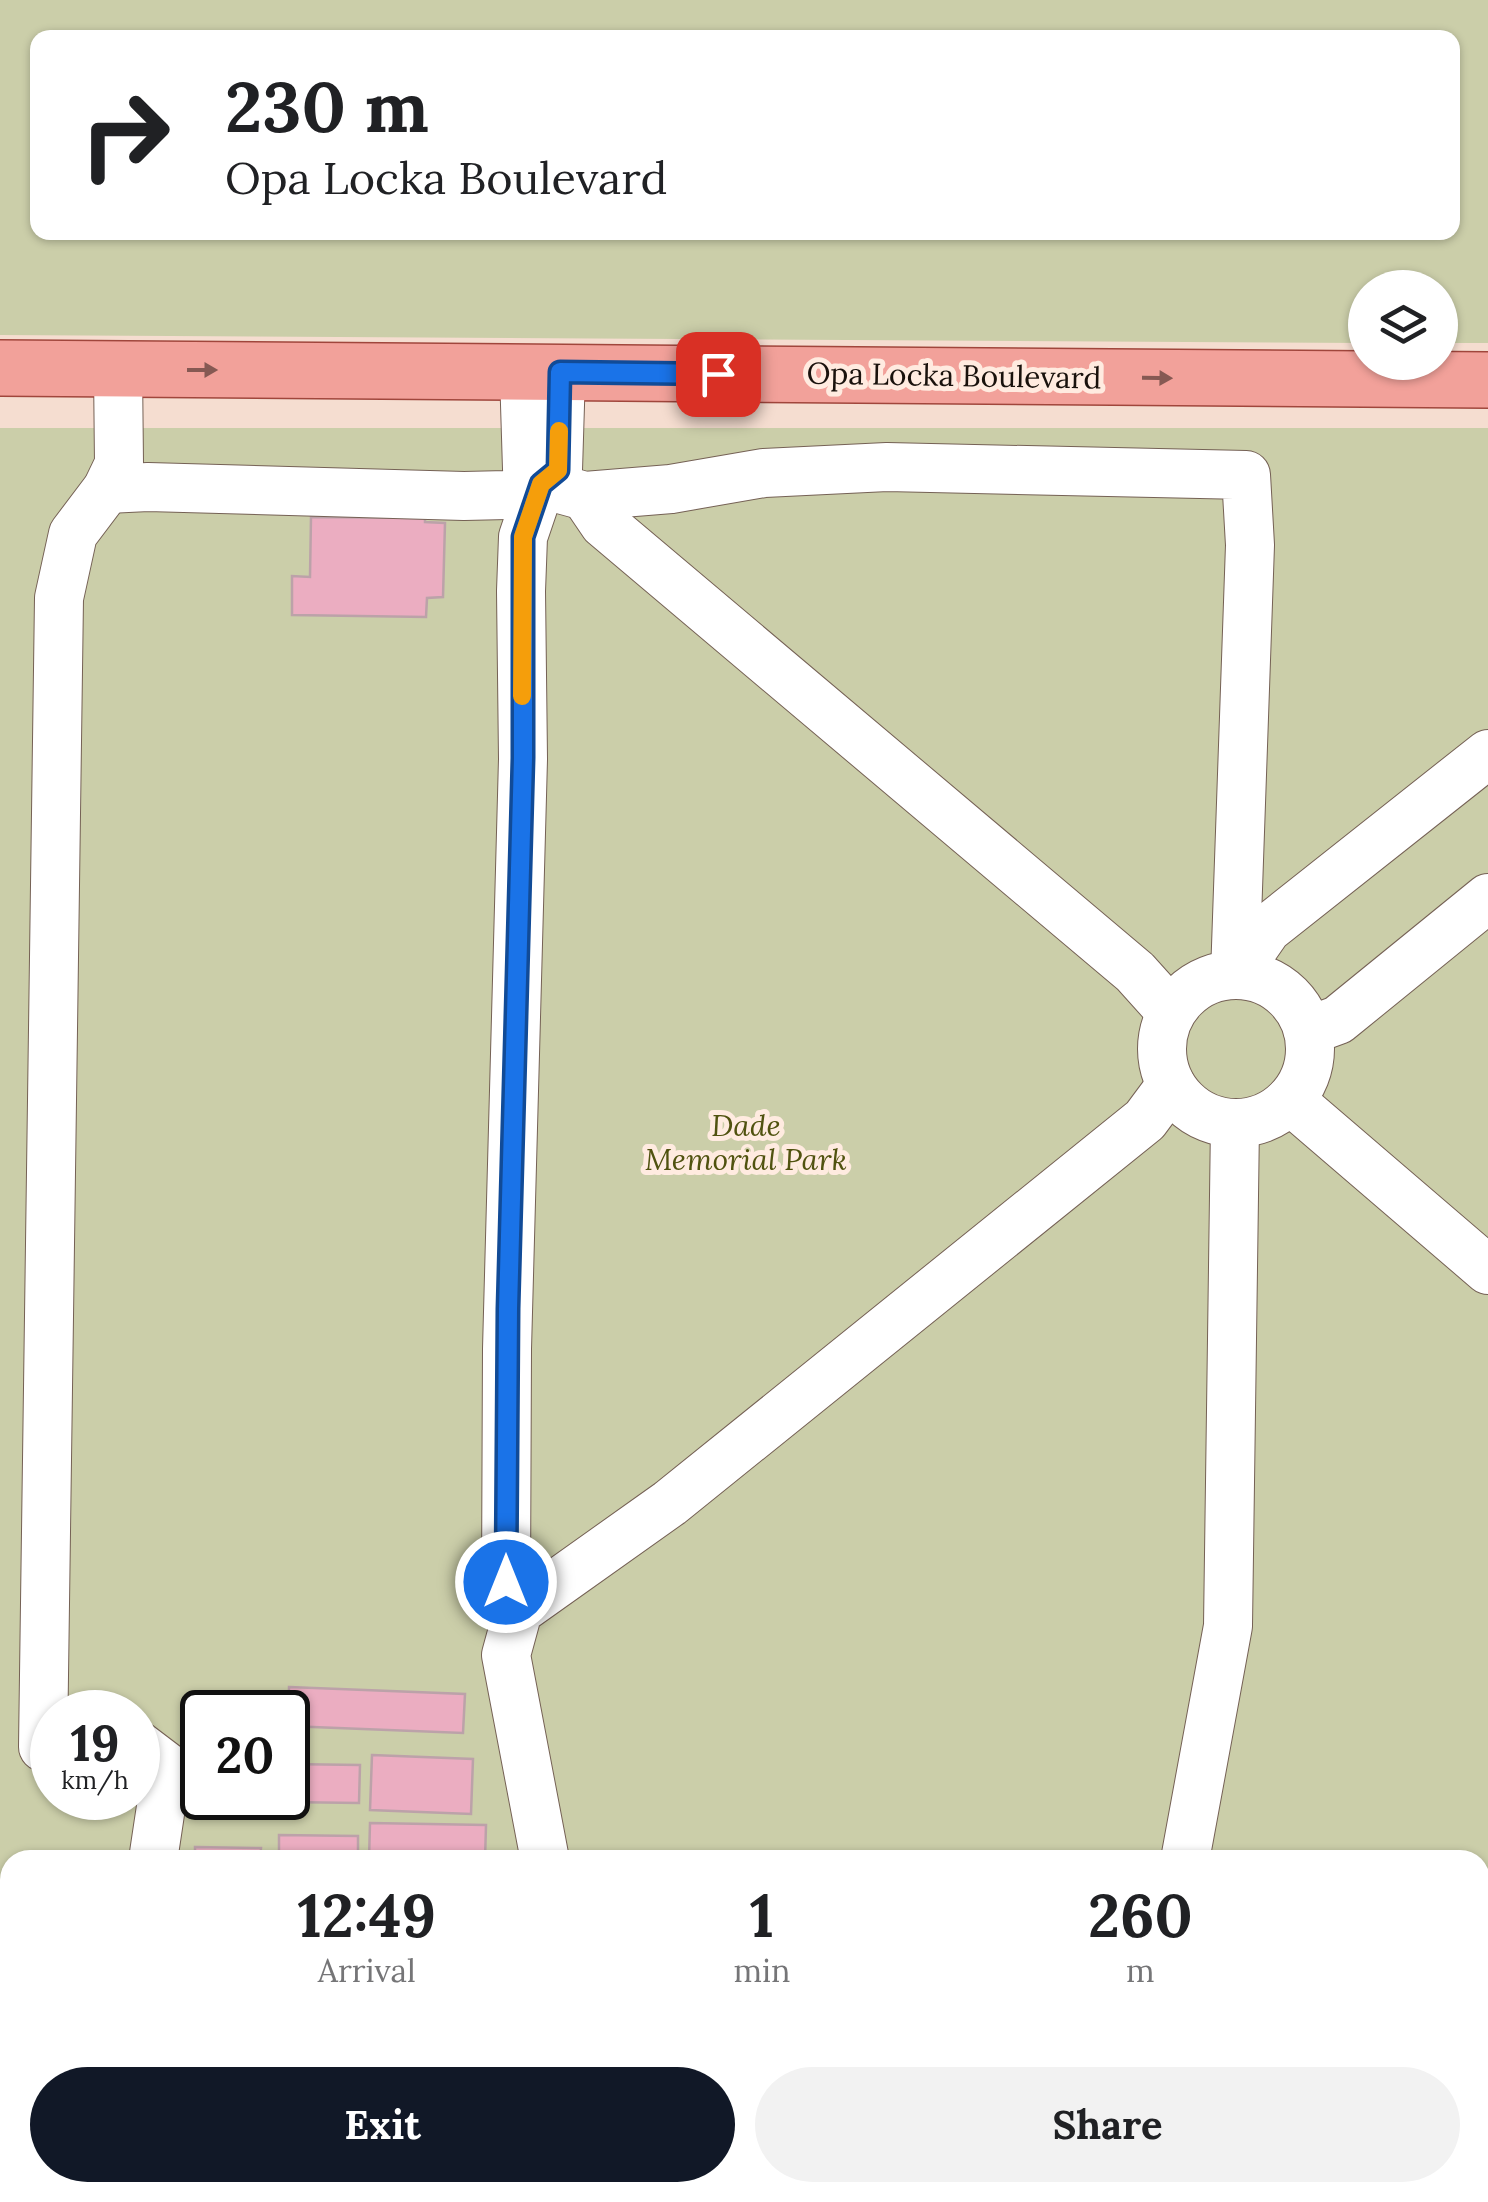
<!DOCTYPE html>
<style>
body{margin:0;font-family:Lora,serif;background:#f2f2f2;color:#202124;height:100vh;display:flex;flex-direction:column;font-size:38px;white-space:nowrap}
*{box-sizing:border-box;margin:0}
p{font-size:32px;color:#757577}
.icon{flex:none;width:55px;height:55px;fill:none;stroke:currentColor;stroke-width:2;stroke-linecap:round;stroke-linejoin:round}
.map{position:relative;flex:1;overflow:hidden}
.panel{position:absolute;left:0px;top:1850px;width:1490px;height:352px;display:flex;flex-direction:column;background:#fff;border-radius:30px 30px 0 0;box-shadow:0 2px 8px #0004}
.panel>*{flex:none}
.top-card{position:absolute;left:30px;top:30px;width:1430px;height:210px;border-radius:20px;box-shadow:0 2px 8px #0004;background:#fff;color:#202124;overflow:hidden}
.controls{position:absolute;left:1348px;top:270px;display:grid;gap:20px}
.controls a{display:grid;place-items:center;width:110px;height:110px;border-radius:50%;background:#fff;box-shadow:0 2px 8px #0004;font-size:50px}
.speed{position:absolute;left:30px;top:1690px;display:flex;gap:20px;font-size:50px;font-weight:700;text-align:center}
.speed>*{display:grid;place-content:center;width:130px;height:130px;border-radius:50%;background:#fff;box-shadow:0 2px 8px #0004;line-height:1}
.speed small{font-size:25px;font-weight:400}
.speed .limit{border:5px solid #111;border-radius:15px;background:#fff;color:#111}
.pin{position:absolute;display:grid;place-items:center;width:85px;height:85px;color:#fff;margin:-42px;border-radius:20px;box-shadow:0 5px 15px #0006}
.me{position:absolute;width:110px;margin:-55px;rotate:0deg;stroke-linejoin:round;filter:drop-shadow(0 0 8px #0008)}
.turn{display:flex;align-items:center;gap:35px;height:210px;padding:0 30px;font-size:45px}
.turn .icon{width:130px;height:130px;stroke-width:2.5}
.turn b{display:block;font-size:70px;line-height:85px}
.eta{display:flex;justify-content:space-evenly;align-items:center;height:170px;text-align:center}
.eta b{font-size:60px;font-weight:800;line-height:70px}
.cta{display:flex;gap:20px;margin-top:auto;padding:20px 30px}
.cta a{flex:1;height:115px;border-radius:60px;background:#111827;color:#fff;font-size:40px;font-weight:800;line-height:115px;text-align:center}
.cta a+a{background:#f2f2f2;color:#202124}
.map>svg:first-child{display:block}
.green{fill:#cbcea9;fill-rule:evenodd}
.building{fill:#ebadc1;stroke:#bca2a9;stroke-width:2.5}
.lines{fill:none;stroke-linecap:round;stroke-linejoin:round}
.minor-casing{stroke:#756155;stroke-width:50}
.major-casing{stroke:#a0463c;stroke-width:58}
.minor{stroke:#fff;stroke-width:48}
.major{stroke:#f2a19a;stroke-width:55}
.oneway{fill:#865953}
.route-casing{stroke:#114b97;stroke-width:25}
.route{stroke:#1a73e8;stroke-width:18}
.slow{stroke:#f59e0b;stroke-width:18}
.labels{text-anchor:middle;stroke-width:10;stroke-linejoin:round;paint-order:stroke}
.street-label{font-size:30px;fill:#19110c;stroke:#ffebe0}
.park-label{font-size:30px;font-style:italic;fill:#50520f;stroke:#ffebe0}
</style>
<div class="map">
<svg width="1488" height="2202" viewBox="0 0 1488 2202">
<rect width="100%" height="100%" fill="#f5ddd0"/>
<!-- green -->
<g class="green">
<path d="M0,0H1488V343H1440V288H1365V343L0,335ZM38,38H1452V232H38Z"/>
<path d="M0,428H1488V2202H0ZM52,1712H138V1798H52ZM202,1712H288V1798H202ZM10,1860H1480V2192H10Z"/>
</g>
<!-- building -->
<g class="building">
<polygon points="311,517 425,518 425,522 445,523 443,597 427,598 426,617 292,615 292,576 310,577"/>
<polygon points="289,1687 465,1694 463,1733 288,1726"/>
<polygon points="372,1755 473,1759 471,1814 370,1810"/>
<polygon points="288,1764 360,1765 359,1803 286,1802"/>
<polygon points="370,1823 486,1825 485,1860 369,1860"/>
<polygon points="279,1835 358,1836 358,1860 279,1860"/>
<polygon points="195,1847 261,1848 260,1860 195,1860"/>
</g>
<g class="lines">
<defs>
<g id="minor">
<polyline points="524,372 527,469 541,484 558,470 561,372"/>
<polyline points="107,489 148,487 464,496 507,495 541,484 585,496 671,489 764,473 887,467 1246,475 1250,545 1235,975"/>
<polyline points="585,496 604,524 1135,972 1171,1012"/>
<polyline points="1235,975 1267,929 1488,754"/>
<circle cx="1236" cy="1049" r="74"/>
<polyline points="1308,1031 1338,1020 1488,898"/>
<polyline points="1290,1100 1488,1270"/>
<polyline points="518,1611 506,1583 507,1349 523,759 521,591 523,537 541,484"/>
<polyline points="138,1745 167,1767 153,1860"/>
<polyline points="43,1747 59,598 73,534 107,489 119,464 118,369"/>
<polyline points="545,1860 506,1655 518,1611 670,1503 1145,1120 1171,1085"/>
<polyline points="1185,1860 1228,1626 1235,1124"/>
<polyline points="110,2192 111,2202"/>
<polyline points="603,2192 606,2202"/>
<polyline points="1117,2202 1120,2192"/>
</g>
<polyline id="major" points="0,368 1488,380"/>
</defs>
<!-- minor casing -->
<use href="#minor" class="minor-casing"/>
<!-- major casing -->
<use href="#major" class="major-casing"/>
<!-- minor -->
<use href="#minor" class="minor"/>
<!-- major -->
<use href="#major" class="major"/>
</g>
<!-- one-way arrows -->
<defs><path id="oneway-solid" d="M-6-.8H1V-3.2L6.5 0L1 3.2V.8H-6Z" transform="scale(2.5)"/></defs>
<g class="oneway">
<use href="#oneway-solid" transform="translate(202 370)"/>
<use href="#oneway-solid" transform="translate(1157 378) rotate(1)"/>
</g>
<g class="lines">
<defs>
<polyline id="route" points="506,1582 508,1309 523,758 523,537 541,484 558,470 560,372 718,374"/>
</defs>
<!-- route casing -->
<use href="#route" class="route-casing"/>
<!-- route -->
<use href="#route" class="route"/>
<!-- slow -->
<polyline class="slow" points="522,696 523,537 541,484 558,470 559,431"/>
</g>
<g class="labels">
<!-- street labels -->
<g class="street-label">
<text transform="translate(954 376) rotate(1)" y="10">Opa Locka Boulevard</text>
</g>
<!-- park labels -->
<g class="park-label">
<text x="746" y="1136">Dade<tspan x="746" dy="34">Memorial Park</tspan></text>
</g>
</g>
</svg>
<div class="controls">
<a><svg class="icon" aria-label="layers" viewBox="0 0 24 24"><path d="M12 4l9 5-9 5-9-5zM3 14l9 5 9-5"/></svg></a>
</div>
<div class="speed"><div>19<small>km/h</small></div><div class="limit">20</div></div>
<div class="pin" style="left:718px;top:374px;background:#d93025"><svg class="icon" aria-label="arrive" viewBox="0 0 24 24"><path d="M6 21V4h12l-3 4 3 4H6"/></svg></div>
<svg class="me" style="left:506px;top:1582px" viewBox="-20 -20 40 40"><circle r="17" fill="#1a73e8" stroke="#fff" stroke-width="3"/><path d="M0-11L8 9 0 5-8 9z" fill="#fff"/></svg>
<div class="top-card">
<div class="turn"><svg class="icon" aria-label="right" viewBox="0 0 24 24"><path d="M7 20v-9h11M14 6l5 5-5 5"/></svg><div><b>230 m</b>Opa Locka Boulevard</div></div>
</div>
<section class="panel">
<div class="eta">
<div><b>12:49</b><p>Arrival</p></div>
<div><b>1</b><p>min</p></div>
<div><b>260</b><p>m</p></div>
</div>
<div class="cta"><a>Exit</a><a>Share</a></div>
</section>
</div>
